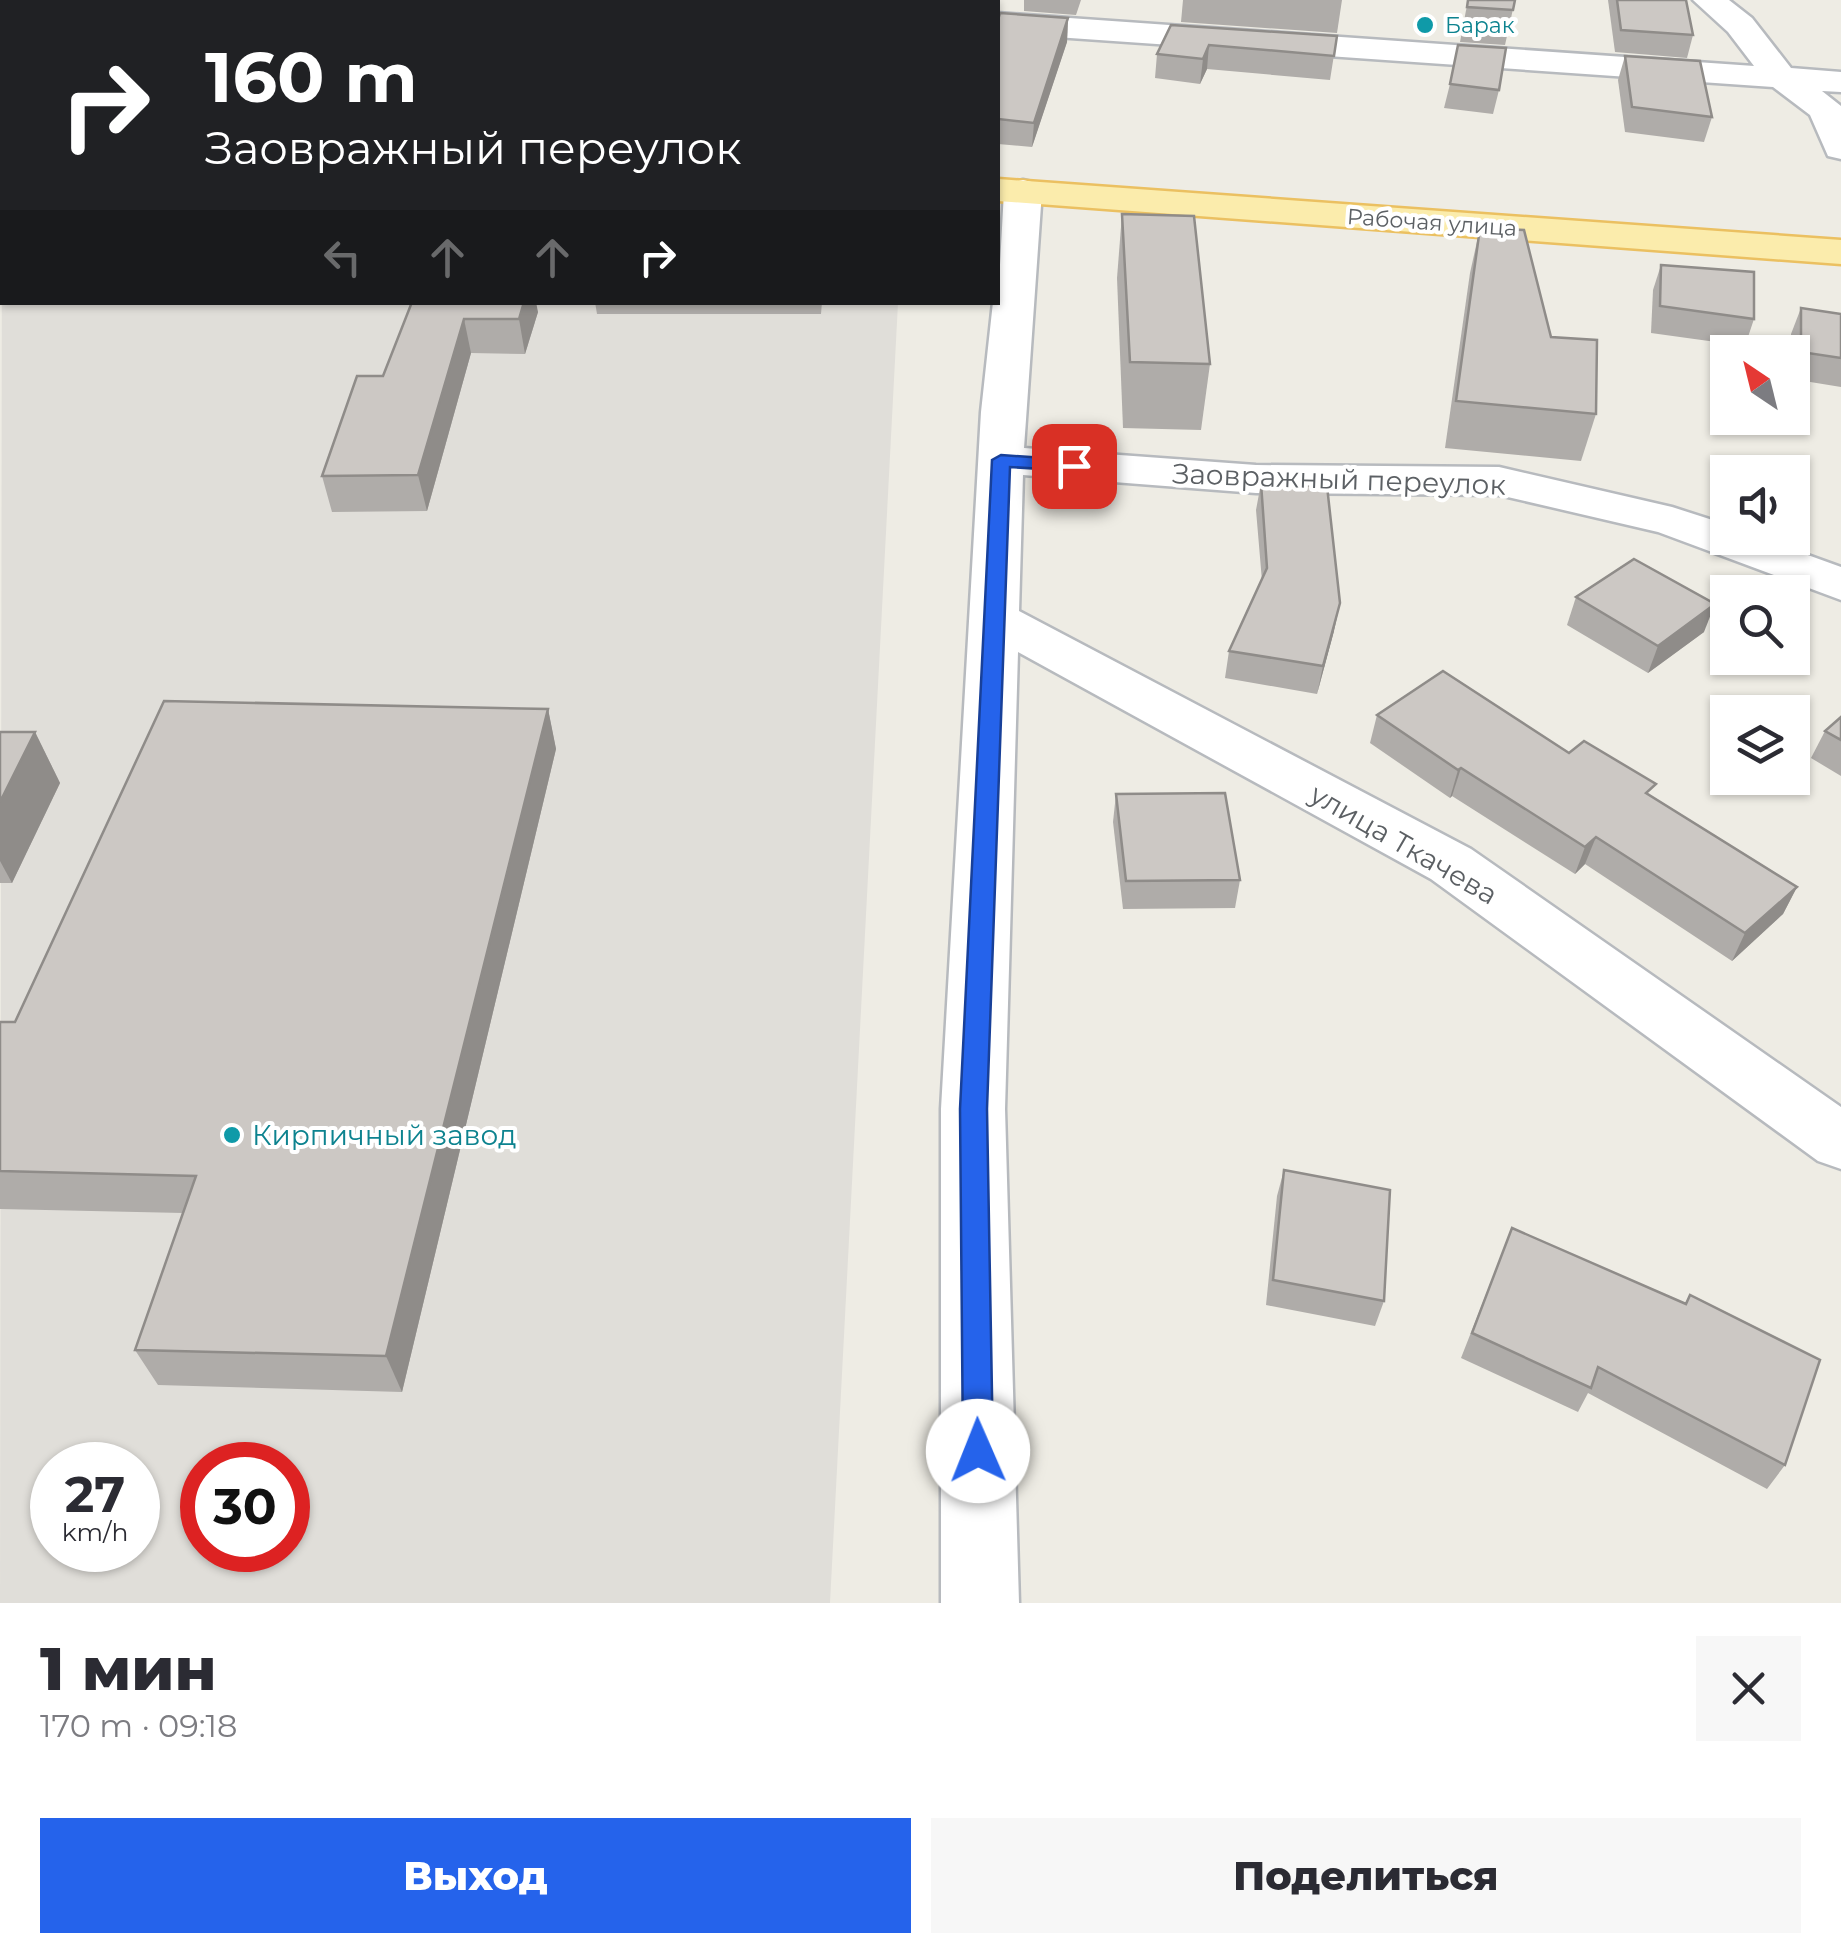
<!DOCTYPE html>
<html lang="ru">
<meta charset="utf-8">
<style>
body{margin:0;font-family:Montserrat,sans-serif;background:#f7f7f7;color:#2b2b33;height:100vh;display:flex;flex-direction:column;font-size:38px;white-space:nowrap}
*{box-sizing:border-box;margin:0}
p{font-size:32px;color:#7c7c81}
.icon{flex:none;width:55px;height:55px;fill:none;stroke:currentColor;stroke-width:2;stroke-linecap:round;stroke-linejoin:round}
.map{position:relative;height:1603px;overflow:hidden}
.drawer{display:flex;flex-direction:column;background:#fff;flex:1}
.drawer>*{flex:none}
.banner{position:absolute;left:0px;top:0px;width:1000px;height:305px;box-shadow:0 2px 8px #0004;background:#202124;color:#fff;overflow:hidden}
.needle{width:65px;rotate:325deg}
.buttons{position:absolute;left:1710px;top:335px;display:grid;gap:20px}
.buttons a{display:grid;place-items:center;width:100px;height:100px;border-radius:0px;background:#fff;box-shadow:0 2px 8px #0004;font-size:50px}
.speed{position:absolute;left:30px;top:1442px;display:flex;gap:20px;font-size:50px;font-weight:700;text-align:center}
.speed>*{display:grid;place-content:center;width:130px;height:130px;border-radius:50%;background:#fff;box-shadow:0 2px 8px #0004;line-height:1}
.speed small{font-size:25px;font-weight:400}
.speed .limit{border:15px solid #d22;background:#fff;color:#111}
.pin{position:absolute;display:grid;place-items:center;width:85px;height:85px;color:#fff;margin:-42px;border-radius:20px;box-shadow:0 5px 15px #0006}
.me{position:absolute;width:110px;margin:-55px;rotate:359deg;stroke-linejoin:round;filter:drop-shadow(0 0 8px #0008)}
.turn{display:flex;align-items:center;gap:35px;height:210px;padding:0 40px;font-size:45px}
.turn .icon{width:130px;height:130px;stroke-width:2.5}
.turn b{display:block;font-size:70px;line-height:85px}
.lanes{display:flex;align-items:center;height:95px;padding:0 40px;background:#0003;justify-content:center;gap:50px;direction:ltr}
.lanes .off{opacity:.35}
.round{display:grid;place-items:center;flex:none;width:105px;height:105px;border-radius:0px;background:#f7f7f7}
.headline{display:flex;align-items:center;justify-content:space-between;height:170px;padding:0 40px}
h1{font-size:60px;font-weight:800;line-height:75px}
.primary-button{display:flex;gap:20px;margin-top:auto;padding:20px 40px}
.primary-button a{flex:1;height:115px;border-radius:0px;background:#2563eb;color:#fff;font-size:40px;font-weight:800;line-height:115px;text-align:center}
.primary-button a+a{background:#f7f7f7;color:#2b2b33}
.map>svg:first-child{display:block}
.industrial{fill:#e0ded9;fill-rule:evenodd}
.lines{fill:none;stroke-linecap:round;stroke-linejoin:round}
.minor-casing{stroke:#b7babe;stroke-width:5}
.major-casing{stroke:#ebc061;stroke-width:5}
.minor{fill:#fff;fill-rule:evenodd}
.major{fill:#fbecac;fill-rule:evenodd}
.wall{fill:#afaca9}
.shaded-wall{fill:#8f8c89}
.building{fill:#ccc8c4;stroke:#8f8c89;stroke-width:2.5}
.route{fill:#2563eb;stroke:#184099;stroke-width:2.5}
.culture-dot{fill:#0f9aa8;stroke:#fff;stroke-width:4}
.labels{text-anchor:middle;stroke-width:8;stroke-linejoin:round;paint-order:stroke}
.far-culture-label{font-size:22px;fill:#0d838f;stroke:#fff;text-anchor:start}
.far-street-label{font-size:22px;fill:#5c6064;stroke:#fff}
.street-label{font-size:28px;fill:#5c6064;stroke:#fff}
.culture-label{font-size:28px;fill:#0d838f;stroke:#fff;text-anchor:start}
</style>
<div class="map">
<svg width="1841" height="1603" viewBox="0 0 1841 1603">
<rect width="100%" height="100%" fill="#eeece4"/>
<!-- industrial -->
<path class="industrial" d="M2,174V302L898,303L830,1603H0ZM52,1465H138V1550H52ZM202,1465H288V1550H202Z"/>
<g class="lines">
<defs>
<g id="minor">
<polygon points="685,0 718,0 719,2 687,2"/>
<polygon points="1693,0 1729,0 1752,18 1791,68 1841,72 1841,92 1822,91 1841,106 1841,159 1828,156 1810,115 1773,87 998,33 998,13 1754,66 1728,32"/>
<polygon points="1023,180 1036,183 1042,191 1024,448 1256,465 1499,467 1672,507 1728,525 1728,538 1761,538 1841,567 1841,600 1658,532 1499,495 1256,493 1023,475 1019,611 1471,849 1841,1107 1841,1169 1818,1161 1431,879 1018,652 1005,1109 1019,1603 941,1603 941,1109 981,412 993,302 998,302 1004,191 1010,183"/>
</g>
<g id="major">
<rect x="0" y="122" width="2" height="22"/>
<polygon points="998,179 1841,240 1841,264 998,201"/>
</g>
</defs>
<!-- minor casing -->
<use href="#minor" class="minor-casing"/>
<!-- major casing -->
<use href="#major" class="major-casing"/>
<!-- minor -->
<use href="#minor" class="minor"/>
<!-- major -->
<use href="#major" class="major"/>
</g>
<!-- wall -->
<g class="wall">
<polygon points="1024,0 1081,0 1076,15 1024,11"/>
<polygon points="1183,0 1342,0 1337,33 1181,22"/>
<polygon points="1468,0 1515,0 1505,45 1460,42"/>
<polygon points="1608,0 1686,0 1693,35 1687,58 1615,52"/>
<polygon points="1068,18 1067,42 1032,147 998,144 998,20"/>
<polygon points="1171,25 1337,36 1330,80 1207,69 1200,84 1155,78 1157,54"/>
<polygon points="1625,56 1712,117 1704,142 1625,132 1618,80"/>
<polygon points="1450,84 1499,90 1493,114 1444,108"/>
<polygon points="1122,214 1210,364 1201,430 1123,428 1117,278"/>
<polygon points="1480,228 1551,337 1596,414 1581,461 1445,448 1470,273"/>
<polygon points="1661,265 1754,319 1745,346 1651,333 1653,290"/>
<polygon points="412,302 538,312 525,354 471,353 427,511 332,512 322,476 383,376"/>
<polygon points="595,302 822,302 821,314 597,314"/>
<polygon points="1801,308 1841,314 1841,387 1792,379 1791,334"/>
<polygon points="1261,483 1334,631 1317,694 1225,678 1229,651 1262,581 1256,510"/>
<polygon points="1576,597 1704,632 1648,673 1567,625"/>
<polygon points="548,709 556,749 402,1392 158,1385 135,1350 183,1213 0,1209 0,1022 15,1022"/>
<polygon points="1377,715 1569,753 1651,796 1797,887 1783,914 1732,961 1585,864 1575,874 1452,796 1450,798 1370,743"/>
<polygon points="1841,717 1841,776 1811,758 1825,731"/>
<polygon points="0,732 35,732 60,783 12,883 0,883"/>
<polygon points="1116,794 1240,880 1235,908 1123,909 1113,822"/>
<polygon points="1284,1170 1384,1301 1375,1326 1266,1305 1277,1196"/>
<polygon points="1512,1228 1685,1303 1690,1295 1785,1465 1767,1489 1588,1393 1578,1412 1461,1358"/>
</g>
<!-- shaded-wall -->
<g class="shaded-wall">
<polygon points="1068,18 1067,42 1032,147 1034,123"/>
<polygon points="1209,45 1207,69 1200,84 1203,59"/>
<polygon points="524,302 536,302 538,312 525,354 519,319"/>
<polygon points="464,319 471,353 427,511 418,475"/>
<polygon points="1340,603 1334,631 1317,694 1323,666"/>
<polygon points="1715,604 1704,632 1648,673 1658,646"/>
<polygon points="548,709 556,749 402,1392 386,1356"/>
<polygon points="35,732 60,783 12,883 0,861 0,802"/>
<polygon points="1461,768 1452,796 1450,798 1458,770"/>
<polygon points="1596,837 1585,864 1575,874 1585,847"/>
<polygon points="1797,887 1783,914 1732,961 1745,933"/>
</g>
<!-- building -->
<g class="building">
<polygon points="1468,0 1515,0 1513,10 1467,7"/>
<polygon points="1617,0 1686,0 1693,35 1621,30"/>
<polygon points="1000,13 1068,18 1034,123 998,119 998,20"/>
<polygon points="1171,25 1337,36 1334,56 1209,45 1203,59 1157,54"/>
<polygon points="1458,45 1506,48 1499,90 1450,84"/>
<polygon points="1625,56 1700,61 1712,117 1632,107"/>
<polygon points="1122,214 1194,216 1210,364 1130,362"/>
<polygon points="1480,228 1524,230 1551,337 1597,340 1596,414 1456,401"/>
<polygon points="1661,265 1754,272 1754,319 1660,306"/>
<polygon points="412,302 524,302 519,319 464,319 418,475 322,476 357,376 383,376"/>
<polygon points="1801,308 1841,314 1841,358 1801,352"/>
<polygon points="1261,483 1327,486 1340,603 1323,666 1229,651 1267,568"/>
<polygon points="1634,559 1715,604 1658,646 1576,597"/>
<polygon points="1443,671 1569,753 1584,741 1656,784 1646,793 1797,887 1745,933 1596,837 1585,847 1461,768 1458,770 1377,715"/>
<polygon points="164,701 548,709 386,1356 135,1350 196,1176 0,1171 0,1022 15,1022"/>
<polygon points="1841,717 1841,740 1825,731"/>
<polygon points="0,732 35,732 0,802"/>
<polygon points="1225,793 1240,880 1126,881 1116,794"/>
<polygon points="1284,1170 1390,1190 1384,1301 1273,1280"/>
<polygon points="1512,1228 1686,1304 1690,1295 1820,1360 1785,1465 1598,1367 1591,1388 1472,1333"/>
</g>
<!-- route -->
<polygon class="route" points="1001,455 1074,460 1083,466 1074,471 1010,467 987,1109 993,1451 989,1461 978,1466 967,1461 963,1451 960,1109 992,460"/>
<!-- markers -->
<g class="culture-dot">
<circle cx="1425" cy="25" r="10"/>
<circle cx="232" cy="1135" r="10"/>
</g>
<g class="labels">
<!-- far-culture labels -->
<g class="far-culture-label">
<text x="1445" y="33">Барак</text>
</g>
<!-- far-street labels -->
<g class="far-street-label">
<text transform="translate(1432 222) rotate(4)" y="8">Рабочая улица</text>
</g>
<!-- street labels -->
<g class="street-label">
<text transform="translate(1339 479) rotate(2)" y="10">Заовражный переулок</text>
<text transform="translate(1404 844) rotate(30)" y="10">улица Ткачева</text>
</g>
<!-- culture labels -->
<g class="culture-label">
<text x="252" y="1145">Кирпичный завод</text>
</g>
</g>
</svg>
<div class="buttons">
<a><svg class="needle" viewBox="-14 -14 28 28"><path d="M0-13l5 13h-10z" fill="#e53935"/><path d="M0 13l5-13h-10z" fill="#7c7c81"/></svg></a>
<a><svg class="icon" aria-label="sound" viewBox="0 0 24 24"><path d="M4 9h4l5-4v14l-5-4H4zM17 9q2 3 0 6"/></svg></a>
<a><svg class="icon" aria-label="search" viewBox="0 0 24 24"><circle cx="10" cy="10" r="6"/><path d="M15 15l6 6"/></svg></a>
<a><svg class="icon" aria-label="layers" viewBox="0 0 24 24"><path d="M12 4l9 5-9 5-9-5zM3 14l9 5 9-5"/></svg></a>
</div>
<div class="speed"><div>27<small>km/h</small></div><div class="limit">30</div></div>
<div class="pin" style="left:1074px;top:466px;background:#d93025"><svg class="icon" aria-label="arrive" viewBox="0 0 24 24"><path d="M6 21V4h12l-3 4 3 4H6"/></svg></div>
<svg class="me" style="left:978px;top:1451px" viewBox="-20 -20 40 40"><circle r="19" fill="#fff"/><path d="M0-13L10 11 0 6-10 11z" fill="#2563eb"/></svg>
<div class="banner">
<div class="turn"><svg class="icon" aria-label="right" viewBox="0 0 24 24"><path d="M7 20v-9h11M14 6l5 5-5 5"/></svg><div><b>160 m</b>Заовражный переулок</div></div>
<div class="lanes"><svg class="icon off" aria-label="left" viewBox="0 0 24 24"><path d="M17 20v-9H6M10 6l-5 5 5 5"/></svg><svg class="icon off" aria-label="ahead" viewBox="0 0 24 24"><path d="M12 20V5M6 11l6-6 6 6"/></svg><svg class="icon off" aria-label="ahead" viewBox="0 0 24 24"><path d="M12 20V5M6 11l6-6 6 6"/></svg><svg class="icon" aria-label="right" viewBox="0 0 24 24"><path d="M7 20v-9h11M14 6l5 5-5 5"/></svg></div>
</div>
</div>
<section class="drawer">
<div class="headline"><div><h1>1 мин</h1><p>170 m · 09:18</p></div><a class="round"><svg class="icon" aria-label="close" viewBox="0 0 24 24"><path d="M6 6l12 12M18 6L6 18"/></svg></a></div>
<div class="primary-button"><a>Выход</a><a>Поделиться</a></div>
</section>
